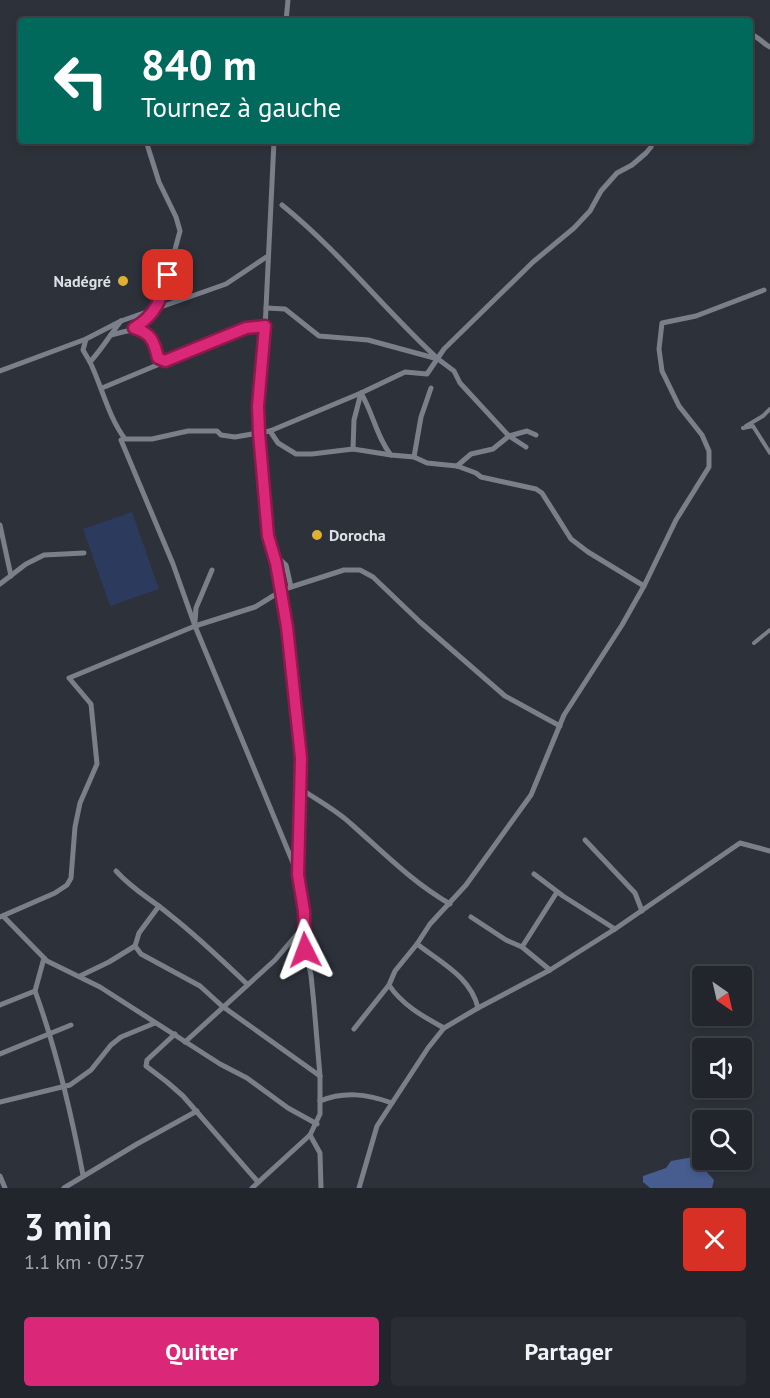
<!DOCTYPE html>
<html lang="fr">
<meta charset="utf-8">
<style>
body{margin:0;font-family:"PT Sans",sans-serif;background:#2a2d34;color:#f1f3f6;height:100vh;display:flex;flex-direction:column;font-size:22px;white-space:nowrap}
*{box-sizing:border-box;margin:0}
p{font-size:20px;color:#a2a5a9}
.icon{flex:none;width:33px;height:33px;fill:none;stroke:currentColor;stroke-width:2;stroke-linecap:round;stroke-linejoin:round}
.map{position:relative;height:1188px;overflow:hidden}
.details{display:flex;flex-direction:column;background:#22252c;flex:1}
.details>*{flex:none}
.guide{position:absolute;left:18px;top:18px;width:735px;height:126px;border-radius:6px;box-shadow:0 3px 9px #0003,0 0 0 2px #3f4248;background:#00695c;color:#fff;overflow:hidden}
.needle{width:39px;rotate:146deg}
.fabs{position:absolute;left:692px;top:966px;display:grid;gap:12px}
.fabs a{display:grid;place-items:center;width:60px;height:60px;border-radius:6px;background:#22252c;box-shadow:0 3px 9px #0003,0 0 0 2px #3f4248;font-size:30px}
.pin{position:absolute;display:grid;place-items:center;width:51px;height:51px;color:#fff;margin:-26px;border-radius:12px;box-shadow:0 3px 9px #0006}
.me{position:absolute;width:66px;margin:-33px;rotate:357deg;stroke-linejoin:round;filter:drop-shadow(0 0 4px #0008)}
.turn{display:flex;align-items:center;gap:21px;height:126px;padding:0 24px;font-size:27px}
.turn .icon{width:78px;height:78px;stroke-width:2.5}
.turn b{display:block;font-size:42px;line-height:51px}
.round{display:grid;place-items:center;flex:none;width:63px;height:63px;border-radius:6px;background:#2a2d34}
.overview{display:flex;align-items:center;justify-content:space-between;height:102px;padding:0 24px}
h1{font-size:36px;font-weight:800;line-height:45px}
.primary-button{display:flex;gap:12px;margin-top:auto;padding:12px 24px}
.primary-button a{flex:1;height:69px;border-radius:6px;background:#db2777;color:#fff;font-size:24px;font-weight:800;line-height:69px;text-align:center}
.primary-button a+a{background:#2a2d34;color:#f1f3f6}
.map>svg:first-child{display:block}
.green{fill:#2b3a5d}
.forest{fill:#475d90}
.lines{fill:none;stroke-linecap:round;stroke-linejoin:round}
.pedestrian{stroke:#7a7f8a;stroke-width:4}
.minor{stroke:#7a7f8a;stroke-width:5}
.route-casing{stroke:#8e194d;stroke-width:15}
.route{stroke:#db2777;stroke-width:10}
.poi-dot{fill:#e0af34;stroke:#2d313a;stroke-width:2}
.labels{text-anchor:middle;stroke-width:5;stroke-linejoin:round;paint-order:stroke}
.poi-label{font-size:16px;font-weight:bold;fill:#dcdfe5;stroke:#2d313a;text-anchor:end}
</style>
<div class="map">
<svg width="770" height="1188" viewBox="0 0 770 1188">
<rect width="100%" height="100%" fill="#2d313a"/>
<!-- green -->
<polygon class="green" points="132,512 159,589 110,606 83,529"/>
<!-- forest -->
<polygon class="forest" points="693,1157 714,1180 712,1188 650,1188 643,1182 643,1176 666,1168 671,1161"/>
<g class="lines">
<!-- pedestrian -->
<g class="pedestrian">
<polyline points="746,426 763,416 770,409"/>
<polyline points="743,428 753,426 770,453"/>
<polyline points="754,643 770,630"/>
</g>
<!-- minor -->
<g class="minor">
<polyline points="286,21 288,0"/>
<path d="M750,34C758,36 762,43 770,47"/>
<polyline points="274,141 264,350 259,406 259,433 268,536 276,563 287,627 301,758 298,875 304,911 305,950 311,975 314,1005 320,1076 320,1114 310,1135 320,1153 321,1188"/>
<path d="M282,205C339,251 384,309 437,358"/>
<polyline points="266,308 285,309 319,336 368,340 438,359 454,371 460,383 509,436 526,447"/>
<path d="M121,321C110,335 102,349 90,362C102,387 108,416 125,439H152L188,431H217L221,435L235,437L270,431L361,393L405,372L427,374L444,349L533,262L574,228L590,211L601,191L617,173L632,165L646,153L651,147L652,141"/>
<polyline points="134,328 146,321 161,301 180,231 176,217 159,182 146,141"/>
<path d="M111,335C140,327 150,326 158,358L165,361"/>
<polyline points="86,339 83,350 90,362"/>
<polyline points="0,371 86,339 121,321 226,284 268,256"/>
<polyline points="102,388 246,328 265,326"/>
<path d="M361,393C373,413 377,438 391,455"/>
<polyline points="270,431 278,443 296,454 312,454 353,449 391,455 414,457 427,463 457,466 476,473 481,477 536,489 542,493 571,539 588,552 644,586"/>
<polyline points="121,440 173,564 195,626 255,607 281,591 291,587"/>
<polyline points="353,449 354,420 361,393"/>
<polyline points="414,457 421,417 431,388"/>
<polyline points="457,466 471,454 493,449 509,436 527,431 536,435"/>
<polyline points="0,525 11,576"/>
<polyline points="274,554 286,565 291,587 344,570 360,570 373,577 420,622 505,696 560,726"/>
<polyline points="0,584 26,564 44,555 84,553"/>
<polyline points="195,622 196,608 212,570"/>
<path d="M301,789C317,800 336,810 350,823C383,852 412,882 450,904"/>
<polyline points="585,840 635,893 642,911"/>
<path d="M116,871C134,891 150,898 170,915C197,936 222,960 247,984"/>
<polyline points="534,874 563,896 615,929"/>
<polyline points="3,916 47,961 100,987 220,1064 247,1078 288,1108 317,1124"/>
<polyline points="0,917 55,893 67,885 71,878 75,827 80,803 97,764 91,704 69,678 195,626 296,870"/>
<polyline points="471,917 506,940 522,947 550,970"/>
<path d="M417,944C440,962 471,977 478,1008"/>
<polyline points="135,946 141,954 200,986 222,1006 320,1076"/>
<polyline points="522,947 557,892"/>
<polyline points="80,976 109,962 135,946 139,933 159,906"/>
<path d="M35,991C57,1051 71,1112 83,1175"/>
<polyline points="0,1005 35,991 44,958"/>
<path d="M444,1028C424,1017 402,1005 389,985L395,971L417,944L430,924L466,885L531,795L564,715L622,625L644,586L676,520L709,467V451L702,435L679,406L662,371L659,349L662,323L696,316L764,290"/>
<polyline points="354,1029 389,985"/>
<polyline points="175,1034 147,1060 146,1066 167,1082 183,1096 258,1182"/>
<polyline points="185,1042 275,960 304,926"/>
<polyline points="0,1054 71,1025"/>
<path d="M320,1101C344,1091 367,1094 392,1103"/>
<polyline points="0,1102 70,1085 91,1070 111,1045 121,1037 155,1023"/>
<polyline points="0,1176 5,1188"/>
<polyline points="64,1188 137,1144 197,1111"/>
<polyline points="252,1188 310,1135"/>
<polyline points="359,1188 377,1126 428,1048 444,1028 478,1008 550,970 615,929 740,843 770,851"/>
</g>
</g>
<g class="lines">
<defs>
<path id="route" d="M168,275C161,299 156,315 134,328C151,333 154,341 158,358L165,361L246,328L265,326L258,406L259,433L268,536L276,563L287,627L301,758L298,875L304,911L305,950"/>
</defs>
<!-- route casing -->
<use href="#route" class="route-casing"/>
<!-- route -->
<use href="#route" class="route"/>
</g>
<!-- markers -->
<g class="poi-dot">
<circle cx="123" cy="281" r="6"/>
<circle cx="317" cy="535" r="6"/>
</g>
<g class="labels">
<!-- poi labels -->
<g class="poi-label">
<text x="111" y="287">Nadégré</text>
<text x="329" y="541" text-anchor="start">Dorocha</text>
</g>
</g>
</svg>
<div class="fabs">
<a><svg class="needle" viewBox="-14 -14 28 28"><path d="M0-13l5 13h-10z" fill="#e53935"/><path d="M0 13l5-13h-10z" fill="#a2a5a9"/></svg></a>
<a><svg class="icon" aria-label="sound" viewBox="0 0 24 24"><path d="M4 9h4l5-4v14l-5-4H4zM17 9q2 3 0 6"/></svg></a>
<a><svg class="icon" aria-label="search" viewBox="0 0 24 24"><circle cx="10" cy="10" r="6"/><path d="M15 15l6 6"/></svg></a>
</div>
<div class="pin" style="left:168px;top:275px;background:#d93025"><svg class="icon" aria-label="arrive" viewBox="0 0 24 24"><path d="M6 21V4h12l-3 4 3 4H6"/></svg></div>
<svg class="me" style="left:305px;top:950px" viewBox="-20 -20 40 40"><path d="M0-17L14 15 0 8-14 15z" fill="#db2777" stroke="#fff" stroke-width="4"/></svg>
<div class="guide">
<div class="turn"><svg class="icon" aria-label="left" viewBox="0 0 24 24"><path d="M17 20v-9H6M10 6l-5 5 5 5"/></svg><div><b>840 m</b>Tournez à gauche</div></div>
</div>
</div>
<section class="details">
<div class="overview"><div><h1>3 min</h1><p>1.1 km · 07:57</p></div><a class="round" style="background:#d93025;color:#fff"><svg class="icon" aria-label="close" viewBox="0 0 24 24"><path d="M6 6l12 12M18 6L6 18"/></svg></a></div>
<div class="primary-button"><a>Quitter</a><a>Partager</a></div>
</section>
